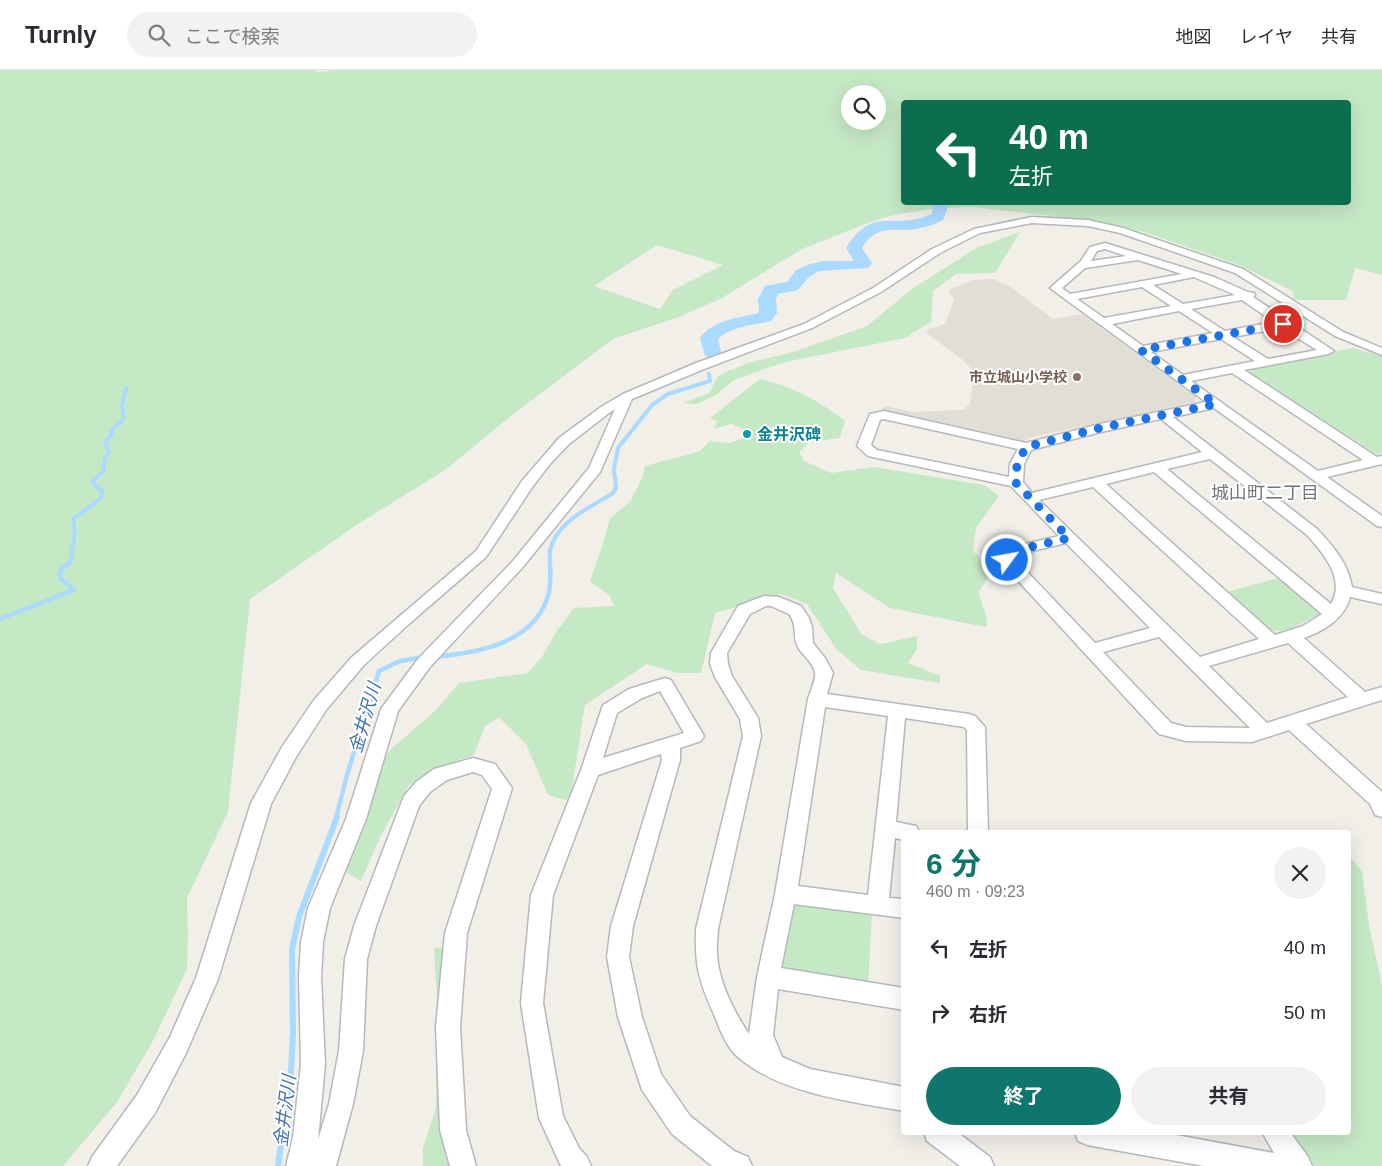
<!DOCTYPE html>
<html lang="ja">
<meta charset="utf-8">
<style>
body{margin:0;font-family:Arial,"Noto Sans JP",sans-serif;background:#f2f2f3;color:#2b2b33;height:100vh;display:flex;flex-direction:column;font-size:19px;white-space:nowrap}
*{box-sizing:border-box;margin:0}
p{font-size:16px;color:#7c7c81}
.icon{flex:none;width:28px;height:28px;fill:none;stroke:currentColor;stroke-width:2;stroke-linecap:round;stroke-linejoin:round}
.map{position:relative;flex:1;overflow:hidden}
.drawer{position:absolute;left:901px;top:760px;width:450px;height:305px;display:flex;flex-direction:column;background:#fff;border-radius:5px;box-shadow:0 5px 20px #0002}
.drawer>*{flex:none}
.top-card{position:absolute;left:901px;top:30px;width:450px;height:105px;border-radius:5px;box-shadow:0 5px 20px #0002;background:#0b6e4f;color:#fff;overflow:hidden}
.fabs{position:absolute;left:841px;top:15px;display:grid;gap:10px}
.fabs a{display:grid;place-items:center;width:45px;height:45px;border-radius:50%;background:#fff;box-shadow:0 5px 20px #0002;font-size:25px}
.pin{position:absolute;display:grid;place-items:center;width:42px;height:42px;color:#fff;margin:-21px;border:2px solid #fff;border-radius:50%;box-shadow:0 1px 5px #0007}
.me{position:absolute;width:55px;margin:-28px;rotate:58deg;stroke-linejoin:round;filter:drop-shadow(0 0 4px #0008)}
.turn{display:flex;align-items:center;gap:18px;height:105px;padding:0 25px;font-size:22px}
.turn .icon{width:65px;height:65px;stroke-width:2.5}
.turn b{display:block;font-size:35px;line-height:42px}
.round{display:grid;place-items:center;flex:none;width:52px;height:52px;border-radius:26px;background:#f2f2f3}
.head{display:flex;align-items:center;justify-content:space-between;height:85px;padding:0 25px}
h1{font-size:30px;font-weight:700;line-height:38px;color:#0f766e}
.button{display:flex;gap:10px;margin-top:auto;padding:10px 25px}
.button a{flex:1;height:58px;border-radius:30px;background:#0f766e;color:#fff;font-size:20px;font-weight:700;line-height:58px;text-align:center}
.button a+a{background:#f2f2f3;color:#2b2b33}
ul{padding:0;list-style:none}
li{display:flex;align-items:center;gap:15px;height:65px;padding:0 25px}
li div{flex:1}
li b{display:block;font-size:19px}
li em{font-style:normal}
header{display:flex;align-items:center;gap:30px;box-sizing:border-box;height:70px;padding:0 25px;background:#fff;border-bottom:1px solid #e1e1e2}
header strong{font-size:24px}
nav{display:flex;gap:28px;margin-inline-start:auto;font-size:18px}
.search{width:350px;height:45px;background:#f2f2f3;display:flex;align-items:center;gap:12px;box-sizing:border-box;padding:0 18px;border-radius:28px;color:#7c7c81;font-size:19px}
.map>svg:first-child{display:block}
.education{fill:#e1ded6}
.green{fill:#c5e8c5;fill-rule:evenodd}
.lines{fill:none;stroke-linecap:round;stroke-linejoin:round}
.stream-far2{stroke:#aadaff;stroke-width:4}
.stream-far1{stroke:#aadaff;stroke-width:4.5}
.stream{stroke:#aadaff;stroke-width:6}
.river{fill:#aadaff;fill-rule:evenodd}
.minor-casing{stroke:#b5b8bc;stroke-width:3}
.minor{fill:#fff;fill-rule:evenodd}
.route{stroke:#1a73e8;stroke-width:9;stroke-dasharray:0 16.2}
.education-dot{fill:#8d6e63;stroke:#fff;stroke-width:2}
.culture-dot{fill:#0f9aa8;stroke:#fff;stroke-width:2}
.labels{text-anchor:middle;stroke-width:4;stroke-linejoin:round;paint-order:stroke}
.far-education-label{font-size:14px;font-weight:bold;fill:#785e54;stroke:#fff;text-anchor:end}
.culture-label{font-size:16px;font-weight:bold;fill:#0d838f;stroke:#fff;text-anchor:start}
.neighbourhood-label{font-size:18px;fill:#70757a;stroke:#fff}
.water-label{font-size:18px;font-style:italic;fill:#4174aa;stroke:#fff}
</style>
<header>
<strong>Turnly</strong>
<div class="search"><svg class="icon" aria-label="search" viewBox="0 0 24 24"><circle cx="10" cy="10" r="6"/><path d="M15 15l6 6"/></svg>ここで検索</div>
<nav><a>地図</a><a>レイヤ</a><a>共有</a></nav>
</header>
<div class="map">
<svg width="1382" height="1096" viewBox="0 0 1382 1096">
<rect width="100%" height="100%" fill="#f1efe8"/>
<!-- education -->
<polygon class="education" points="993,209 1009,216 1053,249 1082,244 1196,327 1195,332 1032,367 1024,371 1017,372 881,340 885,336 913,342 963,340 970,334 973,313 972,300 964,291 924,261 945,254 954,230 948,220 972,210"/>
<!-- green -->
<g class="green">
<path d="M0,0H316L317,2L339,0H1382V205L1355,198L1346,230H1294L1293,221L1239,195L1147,163L1109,153L975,137L938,138L894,145L870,152L802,179L722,228L676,248L613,269L512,345L445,400L355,456L250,529L228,742L187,828L188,866L187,899L154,969L117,1032L63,1096H0ZM850,24H878V51H850ZM904,32H1349V132H904ZM657,175L723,195L673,220L660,239L594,216Z"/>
<polygon points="1020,162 995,203 956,204 933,221 931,252 905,268 785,292 734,310 716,325 696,334 683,333 709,323 718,306 726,302 748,293 793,282 867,256 912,219 976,178"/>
<polygon points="1353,278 1382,286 1382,383 1376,384 1249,303 1252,298"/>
<path d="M760,309C793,316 819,331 845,351L840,368L809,372L799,382L804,391L831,403L874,397L984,415L999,426L976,458L973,480L991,503L978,522L987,548L986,557L890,538L836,503L833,518L862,565L881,574L917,566V579L908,593L940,606V613L861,600L837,580L807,534L781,524L715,543L701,603H678L647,594L585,635L570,731L548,725L526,674L499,647L485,656L474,685L449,693L409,715L380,767L361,811L336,797L361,724L390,680L435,641L459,613L528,603L542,587L556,562L574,538L614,536L610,526L590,511L602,477L610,448L630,432L642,408L645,396L700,381L710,371L730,373L744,368L742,358L731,354L714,359L717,351L710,348Z"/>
<path d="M1282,507L1317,536L1319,544C1307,550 1290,562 1275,561C1262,561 1237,532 1226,522Z"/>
<polygon points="1349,786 1362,801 1369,856 1382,915 1382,1096 1312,1096 1289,1063 1349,1062"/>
<polygon points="802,831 872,842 868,917 787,904 779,896 791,835"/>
<polygon points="447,877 451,1096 423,1096 423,1078 436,1038 437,927 434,878"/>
</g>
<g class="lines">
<!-- stream-far2 -->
<g class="stream-far2">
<polyline points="72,481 75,461 73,449 101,428 102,421 92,412 103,401 105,388 109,382 105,372 112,365 111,361 124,348 122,336 126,318"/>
<path d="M550,481C556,451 590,438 613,423L616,418L614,399L618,378L652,335L668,324L710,311L709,304"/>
</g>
<!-- stream-far1 -->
<g class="stream-far1">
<polyline points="0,549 74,520 60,508 61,500 71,491 72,480"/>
<path d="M434,587C478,583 537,573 549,522C552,508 549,494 550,480"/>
<polyline points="336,748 347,705 379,601 400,591 424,587"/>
</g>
<!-- stream -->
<polyline class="stream" points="278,1096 291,1001 293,964 292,879 299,847 337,747"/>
<!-- river -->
<path class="river" d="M930,132L946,134L948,137L943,150C935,154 927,157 917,159C893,162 877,153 862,178L872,193L868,198L819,201L808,208L798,220L778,224L776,229L777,243L771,251C755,255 731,256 718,269L721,282L719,286L712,288L705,286L700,268C712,250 739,248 759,243L758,229L765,216L787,212L796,200L810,194L823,191H854L846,178C874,133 895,162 931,144L934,137Z"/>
<defs>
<g id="minor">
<polygon points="1032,147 1088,150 1123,158 1243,199 1343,262 1382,278 1382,285 1335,266 1235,203 1120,163 1088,156 1032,153 980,163 940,183 881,222 812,258 704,299 632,329 600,402 522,498 430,597 398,641 366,749 330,838 323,872 321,907 325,994 318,1070 329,1034 339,981 345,889 354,856 404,726 416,712 434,699 473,688 495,694 512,718 467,863 460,957 466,1060 476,1096 450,1096 440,1060 436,957 445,863 492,719 482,705 473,702 447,710 430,722 419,736 376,856 367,889 363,981 353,1034 336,1096 286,1096 293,1067 301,994 299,907 301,872 308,838 346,749 381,639 418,589 512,492 589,398 615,339 609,343 569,374 550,394 533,416 486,487 410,553 364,595 326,640 296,687 271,734 218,909 186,983 155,1043 117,1096 88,1096 92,1087 137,1025 170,967 196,908 251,733 282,677 314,630 352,587 476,481 522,411 559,368 601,337 623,324 696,293 804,254 873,218 932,179 974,159"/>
<path d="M1105,173L1214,207L1248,222L1254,223L1255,225L1253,227L1334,281L1328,284L1244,300L1377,387L1382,386V394L1327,407L1382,446V457L1377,456L1214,338L1173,347L1317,459C1333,476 1348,493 1352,517L1382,524V534L1350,527C1345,548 1324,561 1304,568L1365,622L1382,617V630L1306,654L1382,722V747L1375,745L1370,734L1289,660L1252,672L1186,671L1159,664L999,490L1004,479L1059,466L1011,416L868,386L857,376L870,344L884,341L1026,373L1100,354L1206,332L1050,218L1081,191L1090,177ZM1105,179L1126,186L1091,191L1097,181ZM1138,190L1182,204L1070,224L1062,218L1085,198ZM1194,207L1235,225L1183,234L1153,215ZM1142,217L1171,236L1104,248L1077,229ZM1242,230L1274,252L1225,261L1191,239ZM1179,241L1213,263L1143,276L1112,254ZM1281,258L1317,280L1268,289L1233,267ZM1221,269L1255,291L1183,305L1151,282ZM1232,303L1363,390L1318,401L1191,311ZM884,349L1018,379L1010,394L1009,407L877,380L871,375L880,350ZM1161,349L1202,382L1032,423L1023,412L1024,394L1031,380L1101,362ZM1210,389L1307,465C1323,483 1346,509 1331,534L1167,399ZM1154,402L1322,544L1303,556L1275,565L1106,414ZM1093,417L1259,569L1200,587L1039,430ZM1066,473L1150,558L1095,573L1015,489L1016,485ZM1159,567L1250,658L1186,657L1171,653L1103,582ZM1288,573L1348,627L1267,653L1209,596Z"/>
<path d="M764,526L779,527L801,536L809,548L812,557L813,573L825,588L833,603L827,624L969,644L975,646L985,657L988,762H968L967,660L964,657L905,648L896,752L916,756L919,762H904V770L895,768L889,828L904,829V848L794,834L781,898L904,918V940L778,919L773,965L782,987L810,999L904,1017V1041C850,1031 781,1024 738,987C725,976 719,956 712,940C698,908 695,894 696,859L743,666L740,649L715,607L710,594L711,583L738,536ZM766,536H771L789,544C798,556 792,565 798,577C802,585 814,593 815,603C816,610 810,622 808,629L775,824L757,907L749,964C734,942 718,911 717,883C716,875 718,867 718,859L761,666L758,648L732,606L728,594L727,583L750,544ZM825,637L888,646L868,825L798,816Z"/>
<path d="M665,608L671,610L704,666L701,671L680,678V690L633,856L629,887L642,947L661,1004L690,1046L734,1081L748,1087L752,1096H712L672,1064L642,1020L618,947L607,887L611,856L662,690L661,684L598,705L553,825L543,933L563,1046L579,1078L587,1087L591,1096H561L539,1048L521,933L531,825L581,700L603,635L629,619ZM660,621L684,663L603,688L617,643L642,628Z"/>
<polygon points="924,1062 957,1062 990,1087 994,1096 960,1096 927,1071"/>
<polygon points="1075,1062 1160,1062 1274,1083 1262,1062 1290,1062 1308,1087 1312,1096 1204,1096 1087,1075 1078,1071"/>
</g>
</defs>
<!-- minor casing -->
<use href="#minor" class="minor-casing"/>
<!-- minor -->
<use href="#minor" class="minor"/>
</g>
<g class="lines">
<!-- route -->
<polyline class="route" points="1007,490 1009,482 1069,468 1016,413 1017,394 1026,377 1100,358 1216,334 1141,280 1283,254"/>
</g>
<!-- markers -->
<circle class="education-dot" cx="1077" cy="307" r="5"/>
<circle class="culture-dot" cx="747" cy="364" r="5"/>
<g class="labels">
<!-- far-education labels -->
<g class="far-education-label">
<text x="1067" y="312">市立城山小学校</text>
</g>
<!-- culture labels -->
<g class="culture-label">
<text x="757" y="370">金井沢碑</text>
</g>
<!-- neighbourhood labels -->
<g class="neighbourhood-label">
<text x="1265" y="429">城山町二丁目</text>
</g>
<!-- water labels -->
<g class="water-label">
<text transform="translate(365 648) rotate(-74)" y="6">金井沢川</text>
<text transform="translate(285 1041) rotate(-83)" y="6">金井沢川</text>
</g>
</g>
</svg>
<div class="fabs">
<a><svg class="icon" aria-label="search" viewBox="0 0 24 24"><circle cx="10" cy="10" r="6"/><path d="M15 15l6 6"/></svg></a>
</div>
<div class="pin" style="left:1283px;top:254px;background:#d93025"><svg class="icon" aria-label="arrive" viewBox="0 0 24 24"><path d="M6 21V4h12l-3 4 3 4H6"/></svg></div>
<svg class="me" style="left:1007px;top:490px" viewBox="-20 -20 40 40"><circle r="17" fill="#1a73e8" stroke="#fff" stroke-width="3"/><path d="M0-11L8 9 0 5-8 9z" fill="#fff"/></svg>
<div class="top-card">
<div class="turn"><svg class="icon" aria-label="left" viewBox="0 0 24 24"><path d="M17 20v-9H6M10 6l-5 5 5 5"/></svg><div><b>40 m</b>左折</div></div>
</div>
<section class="drawer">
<div class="head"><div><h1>6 分</h1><p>460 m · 09:23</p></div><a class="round"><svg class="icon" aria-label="close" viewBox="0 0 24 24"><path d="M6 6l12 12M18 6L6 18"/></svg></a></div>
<ul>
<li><svg class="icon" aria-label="left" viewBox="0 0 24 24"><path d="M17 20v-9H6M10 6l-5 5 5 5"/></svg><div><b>左折</b></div><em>40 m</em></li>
<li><svg class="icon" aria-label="right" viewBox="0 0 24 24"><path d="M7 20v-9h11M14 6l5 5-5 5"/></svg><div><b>右折</b></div><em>50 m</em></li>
</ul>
<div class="button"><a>終了</a><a>共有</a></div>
</section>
</div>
